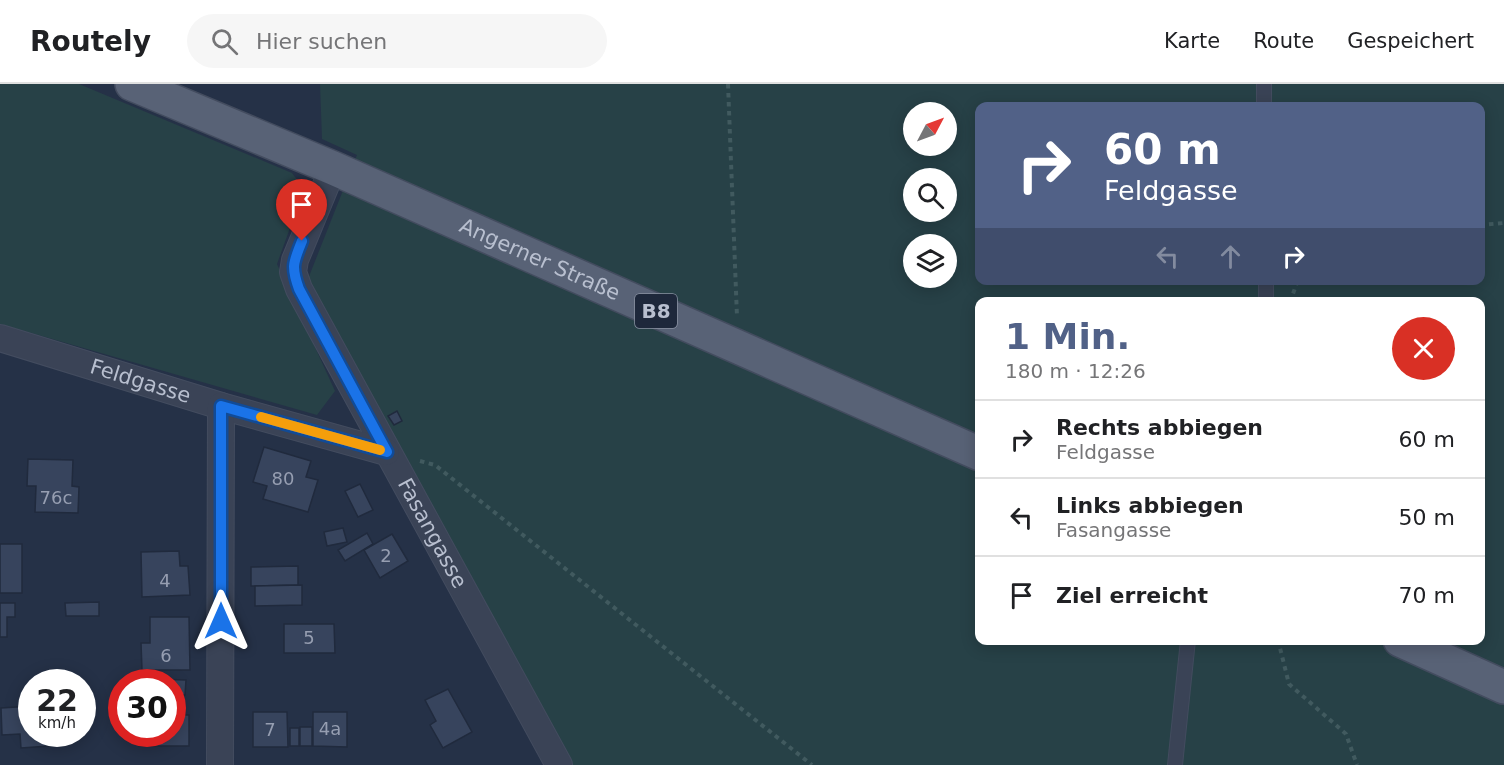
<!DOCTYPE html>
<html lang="de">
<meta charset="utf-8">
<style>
body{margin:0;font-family:"DejaVu Sans",sans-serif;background:#f6f6f6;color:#202124;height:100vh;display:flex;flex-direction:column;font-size:22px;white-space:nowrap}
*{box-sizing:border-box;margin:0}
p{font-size:20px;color:#757577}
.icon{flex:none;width:33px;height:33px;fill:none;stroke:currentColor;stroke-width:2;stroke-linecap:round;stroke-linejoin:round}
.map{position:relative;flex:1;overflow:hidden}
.side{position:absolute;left:975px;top:213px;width:510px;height:348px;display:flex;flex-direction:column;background:#fff;border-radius:12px;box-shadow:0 3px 15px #0003}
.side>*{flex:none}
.top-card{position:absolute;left:975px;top:18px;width:510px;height:183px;border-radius:12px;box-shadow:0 3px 15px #0003;background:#516187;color:#fff;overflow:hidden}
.needle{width:39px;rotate:49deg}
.tools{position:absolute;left:903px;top:18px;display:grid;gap:12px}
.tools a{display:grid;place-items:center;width:54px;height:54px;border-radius:50%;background:#fff;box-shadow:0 3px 15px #0003;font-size:30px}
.speed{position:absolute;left:18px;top:585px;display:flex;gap:12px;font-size:30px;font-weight:700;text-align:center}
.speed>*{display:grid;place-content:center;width:78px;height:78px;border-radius:50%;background:#fff;box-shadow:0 3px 15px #0003;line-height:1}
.speed small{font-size:15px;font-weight:400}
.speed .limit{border:9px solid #d22;background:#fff;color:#111}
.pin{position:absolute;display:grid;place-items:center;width:51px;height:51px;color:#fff;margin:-62px -26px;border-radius:50% 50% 50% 0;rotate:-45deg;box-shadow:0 0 6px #0007}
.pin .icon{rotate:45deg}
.me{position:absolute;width:66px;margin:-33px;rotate:0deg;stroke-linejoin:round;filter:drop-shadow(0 0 4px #0008)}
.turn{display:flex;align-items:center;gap:21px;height:126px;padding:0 30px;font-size:27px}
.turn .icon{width:78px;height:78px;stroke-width:2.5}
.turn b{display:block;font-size:42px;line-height:51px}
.lanes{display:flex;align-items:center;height:57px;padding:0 30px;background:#0003;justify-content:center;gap:30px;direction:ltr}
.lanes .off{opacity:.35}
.round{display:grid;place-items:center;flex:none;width:63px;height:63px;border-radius:32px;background:#f6f6f6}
.overview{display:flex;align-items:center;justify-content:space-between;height:102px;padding:0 30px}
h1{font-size:36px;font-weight:800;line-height:45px;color:#516187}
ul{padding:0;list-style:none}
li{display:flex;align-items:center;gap:18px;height:78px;padding:0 30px;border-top:2px solid #e0e0e0}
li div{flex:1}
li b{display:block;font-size:22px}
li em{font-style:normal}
header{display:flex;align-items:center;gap:36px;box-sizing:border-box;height:84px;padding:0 30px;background:#fff;border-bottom:2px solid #e0e0e0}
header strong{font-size:28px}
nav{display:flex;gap:33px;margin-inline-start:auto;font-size:21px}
.search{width:420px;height:54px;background:#f6f6f6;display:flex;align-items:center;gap:15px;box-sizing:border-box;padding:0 21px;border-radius:33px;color:#757577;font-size:22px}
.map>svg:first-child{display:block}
.green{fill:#274147;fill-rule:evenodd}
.building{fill:#37445d;stroke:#202a3d;stroke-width:1.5}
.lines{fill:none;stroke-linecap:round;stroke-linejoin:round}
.lane-casing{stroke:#434c5f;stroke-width:16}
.street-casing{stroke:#434c5f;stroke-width:28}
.primary-casing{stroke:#434c5f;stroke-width:36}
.path{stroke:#415a5f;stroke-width:4;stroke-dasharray:4.5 4.5;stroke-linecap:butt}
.lane{stroke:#3a4356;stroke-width:14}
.street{stroke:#3a4356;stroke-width:26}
.primary{stroke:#586276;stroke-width:33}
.route-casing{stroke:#114b97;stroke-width:15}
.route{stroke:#1a73e8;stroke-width:10}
.slow{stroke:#f59e0b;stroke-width:10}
.labels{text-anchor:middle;stroke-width:6;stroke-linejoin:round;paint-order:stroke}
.number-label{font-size:18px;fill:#969eb1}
.shield{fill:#1e283b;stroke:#8a92a3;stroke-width:1.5}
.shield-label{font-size:20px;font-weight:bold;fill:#b8bfcf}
.street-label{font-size:21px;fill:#b8bfcf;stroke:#1e283b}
</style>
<header>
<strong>Routely</strong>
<div class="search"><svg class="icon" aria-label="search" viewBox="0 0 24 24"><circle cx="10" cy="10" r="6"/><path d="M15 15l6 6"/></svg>Hier suchen</div>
<nav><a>Karte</a><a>Route</a><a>Gespeichert</a></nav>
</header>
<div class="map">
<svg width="1504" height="681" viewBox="0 0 1504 681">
<rect width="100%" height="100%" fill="#253147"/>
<!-- green -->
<g class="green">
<polygon points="0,0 79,0 292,89 304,105 277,180 335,307 317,331 0,240"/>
<path d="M320,0H1504V681H572L392,357L308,195L357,71L322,55ZM980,22H1480V196H980ZM914,28H946V62H914ZM914,94H946V128H914ZM914,160H946V194H914ZM980,218H1480V556H980Z"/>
</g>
<!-- building -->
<g class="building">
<polygon points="397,327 402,337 394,341 388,332"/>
<polygon points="264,363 311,377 306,393 318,396 308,428 263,415 267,402 253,398"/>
<polygon points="28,375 73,376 72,402 79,403 78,429 35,428 36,402 27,402"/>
<polygon points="360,400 373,426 358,433 345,407"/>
<polygon points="343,444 347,458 327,462 324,448"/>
<polygon points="367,449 373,460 345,477 338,466"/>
<polygon points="392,450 408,477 380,494 364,466"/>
<rect x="0" y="460" width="22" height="49"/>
<polygon points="179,467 180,482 188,482 190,511 142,513 141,468"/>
<polygon points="298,482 298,501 251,502 251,483"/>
<polygon points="302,501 302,521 255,522 255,502"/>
<polygon points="99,518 99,532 66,532 65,519"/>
<polygon points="0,519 15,519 15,533 7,533 7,553 0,553"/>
<polygon points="150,533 189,533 190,586 142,586 141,559 150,559"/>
<polygon points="284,540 334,540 335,569 284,569"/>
<polygon points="152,595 186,596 185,611 172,611 172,598 152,598"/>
<polygon points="448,605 472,648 443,664 430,641 436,637 425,616"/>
<polygon points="32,622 32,650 49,650 49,662 21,664 20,650 2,651 1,624"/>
<polygon points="253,628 287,628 288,663 253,663"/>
<polygon points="313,628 347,628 347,663 313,662"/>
<polygon points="172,631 189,631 189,662 139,662 139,650 172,650"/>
<rect x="300" y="643" width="12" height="19"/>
<rect x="290" y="644" width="9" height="18"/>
</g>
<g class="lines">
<defs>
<g id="lane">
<polyline points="1264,0 1264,22"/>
<polyline points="1266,196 1266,218"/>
<polyline points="1175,681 1188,556"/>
</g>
<g id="street">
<path id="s1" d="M333,84L295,176L293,188L299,205L559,681"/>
<path id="s2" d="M0,254L221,322L386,368"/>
<polyline points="220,681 221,322"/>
</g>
<g id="primary">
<path id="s3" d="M132,0L333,84L980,370"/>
<polyline points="1400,556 1504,603"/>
</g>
</defs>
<!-- lane casing -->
<use href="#lane" class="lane-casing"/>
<!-- street casing -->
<use href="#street" class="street-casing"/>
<!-- primary casing -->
<use href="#primary" class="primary-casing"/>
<!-- path -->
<g class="path">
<polyline points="728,0 737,233"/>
<polyline points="1480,141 1504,139"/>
<polyline points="1290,218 1298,196"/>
<polyline points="420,377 435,381 812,681"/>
<polyline points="1278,556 1289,600 1346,650 1357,681"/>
</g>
<!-- lane -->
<use href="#lane" class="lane"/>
<!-- street -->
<use href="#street" class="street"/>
<!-- primary -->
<use href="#primary" class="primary"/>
</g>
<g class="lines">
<defs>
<path id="route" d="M221,537V322L387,368L299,205C291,183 293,179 302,157"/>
</defs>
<!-- route casing -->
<use href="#route" class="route-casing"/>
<!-- route -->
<use href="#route" class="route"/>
<!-- slow -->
<polyline class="slow" points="261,333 380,366"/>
</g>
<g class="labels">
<!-- number labels -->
<g class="number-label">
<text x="283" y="401">80</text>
<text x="56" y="420">76c</text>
<text x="386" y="478">2</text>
<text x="165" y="503">4</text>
<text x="309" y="560">5</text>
<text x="166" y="578">6</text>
<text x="330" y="651">4a</text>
<text x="270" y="652">7</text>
</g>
<!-- shield labels -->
<rect class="shield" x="635" y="210" width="42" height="34" rx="4.5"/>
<g class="shield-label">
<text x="656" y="234">B8</text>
</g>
<!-- street labels -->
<g class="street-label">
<text dy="7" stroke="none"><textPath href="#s3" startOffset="444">Angerner Straße</textPath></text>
<text dy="7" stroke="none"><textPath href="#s2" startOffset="147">Feldgasse</textPath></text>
<text dy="7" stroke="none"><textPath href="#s1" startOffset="408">Fasangasse</textPath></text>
</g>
</g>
</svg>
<div class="tools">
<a><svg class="needle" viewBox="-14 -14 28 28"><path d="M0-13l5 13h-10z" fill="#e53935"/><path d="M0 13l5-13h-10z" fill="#757577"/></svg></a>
<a><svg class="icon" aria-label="search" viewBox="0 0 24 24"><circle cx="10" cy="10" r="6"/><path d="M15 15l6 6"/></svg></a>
<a><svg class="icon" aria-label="layers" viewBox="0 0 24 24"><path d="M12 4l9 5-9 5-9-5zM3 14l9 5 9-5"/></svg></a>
</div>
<div class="speed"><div>22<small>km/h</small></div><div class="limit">30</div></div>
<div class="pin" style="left:302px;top:157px;background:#d93025"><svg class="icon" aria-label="arrive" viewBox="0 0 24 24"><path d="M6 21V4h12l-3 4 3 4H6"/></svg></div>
<svg class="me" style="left:221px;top:537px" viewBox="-20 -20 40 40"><path d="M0-17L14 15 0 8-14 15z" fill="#1a73e8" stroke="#fff" stroke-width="4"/></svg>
<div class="top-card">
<div class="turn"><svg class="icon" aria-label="right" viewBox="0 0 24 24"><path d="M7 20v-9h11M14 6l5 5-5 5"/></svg><div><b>60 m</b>Feldgasse</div></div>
<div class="lanes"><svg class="icon off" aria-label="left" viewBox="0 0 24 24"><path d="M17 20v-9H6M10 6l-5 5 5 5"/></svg><svg class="icon off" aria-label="ahead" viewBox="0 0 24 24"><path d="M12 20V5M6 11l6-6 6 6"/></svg><svg class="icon" aria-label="right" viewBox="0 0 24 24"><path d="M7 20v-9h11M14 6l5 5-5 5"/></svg></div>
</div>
<section class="side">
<div class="overview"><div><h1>1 Min.</h1><p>180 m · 12:26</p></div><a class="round" style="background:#d93025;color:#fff"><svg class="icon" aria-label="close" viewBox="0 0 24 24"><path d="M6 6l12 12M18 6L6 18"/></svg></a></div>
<ul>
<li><svg class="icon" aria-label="right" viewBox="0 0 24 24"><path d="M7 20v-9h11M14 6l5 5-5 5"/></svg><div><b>Rechts abbiegen</b><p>Feldgasse</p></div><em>60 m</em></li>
<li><svg class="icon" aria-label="left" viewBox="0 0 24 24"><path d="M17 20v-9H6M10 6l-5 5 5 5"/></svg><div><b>Links abbiegen</b><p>Fasangasse</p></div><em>50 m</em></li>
<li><svg class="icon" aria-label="arrive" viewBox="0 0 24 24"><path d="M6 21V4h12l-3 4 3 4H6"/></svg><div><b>Ziel erreicht</b></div><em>70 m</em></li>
</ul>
</section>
</div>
